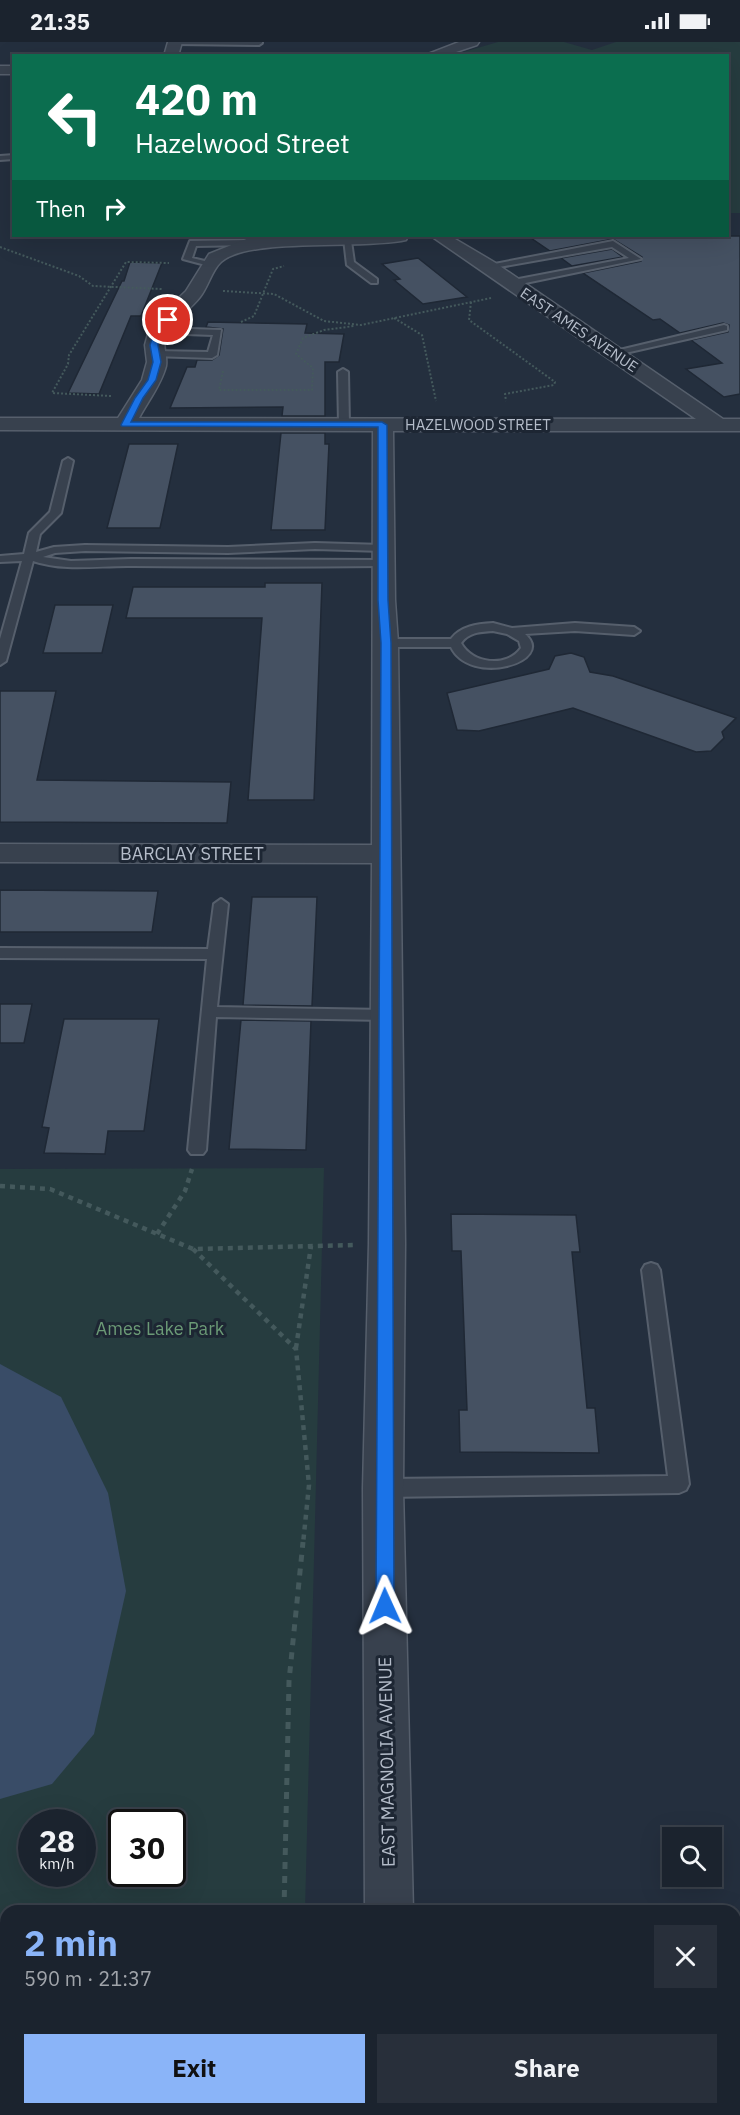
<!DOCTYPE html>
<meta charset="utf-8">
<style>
body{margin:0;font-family:"IBM Plex Sans",sans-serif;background:#282f3a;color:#f1f3f6;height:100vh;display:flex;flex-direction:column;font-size:22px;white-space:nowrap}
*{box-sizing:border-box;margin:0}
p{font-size:20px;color:#a0a4aa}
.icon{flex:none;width:33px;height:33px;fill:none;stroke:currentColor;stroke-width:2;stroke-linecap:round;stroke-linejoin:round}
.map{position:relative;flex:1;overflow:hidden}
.panel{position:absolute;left:0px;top:1863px;width:741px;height:210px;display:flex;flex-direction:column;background:#1b232e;border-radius:18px 18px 0 0;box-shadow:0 6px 24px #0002,0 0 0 2px #39404a}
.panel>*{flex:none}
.banner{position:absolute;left:12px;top:12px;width:717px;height:183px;border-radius:0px;box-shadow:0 6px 24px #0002,0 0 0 2px #39404a;background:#0b6e4f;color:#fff;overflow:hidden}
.tools{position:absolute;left:662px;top:1785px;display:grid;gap:12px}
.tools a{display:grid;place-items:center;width:60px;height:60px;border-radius:0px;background:#1b232e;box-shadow:0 6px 24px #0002,0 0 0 2px #39404a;font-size:30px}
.speed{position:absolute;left:18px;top:1767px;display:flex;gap:12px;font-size:30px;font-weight:700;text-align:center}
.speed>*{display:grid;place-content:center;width:78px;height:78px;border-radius:50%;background:#1b232e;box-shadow:0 6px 24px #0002,0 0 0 2px #39404a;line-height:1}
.speed small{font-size:15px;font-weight:400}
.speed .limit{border:3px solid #111;border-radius:9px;background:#fff;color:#111}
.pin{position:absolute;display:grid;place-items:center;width:51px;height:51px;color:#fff;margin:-26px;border:3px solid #fff;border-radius:50%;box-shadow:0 2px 6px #0007}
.me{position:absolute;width:66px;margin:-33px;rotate:359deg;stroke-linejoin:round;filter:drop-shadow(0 0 4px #0008)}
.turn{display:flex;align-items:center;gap:21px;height:126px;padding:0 24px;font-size:27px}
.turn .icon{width:78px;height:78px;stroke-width:2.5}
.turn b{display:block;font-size:42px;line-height:51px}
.then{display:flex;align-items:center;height:57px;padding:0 24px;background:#0003;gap:12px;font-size:22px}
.round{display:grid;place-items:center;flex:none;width:63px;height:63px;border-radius:0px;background:#282f3a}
.headline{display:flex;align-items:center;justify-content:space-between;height:102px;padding:0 24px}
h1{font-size:36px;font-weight:800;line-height:45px;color:#8ab4f8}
.cta{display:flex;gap:12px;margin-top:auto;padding:12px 24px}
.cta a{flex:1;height:69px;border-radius:0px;background:#8ab4f8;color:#111;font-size:24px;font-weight:800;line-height:69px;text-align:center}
.cta a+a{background:#282f3a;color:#f1f3f6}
.status{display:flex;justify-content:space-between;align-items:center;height:42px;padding:0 30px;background:#1b232e;direction:ltr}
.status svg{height:16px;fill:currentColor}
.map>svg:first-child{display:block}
.green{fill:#263c3f;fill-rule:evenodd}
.water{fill:#394c67}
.building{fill:#455162;stroke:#1f2835;stroke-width:1.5}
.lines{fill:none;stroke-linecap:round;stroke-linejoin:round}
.lane-casing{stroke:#565f6c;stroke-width:4}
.street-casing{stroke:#565f6c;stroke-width:3}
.path-far2{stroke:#44595c;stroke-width:2;stroke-dasharray:2 2;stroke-linecap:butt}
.path-far1{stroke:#44595c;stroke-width:4.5;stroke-dasharray:5 5;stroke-linecap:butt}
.path{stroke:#44595c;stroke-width:5;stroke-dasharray:7 7;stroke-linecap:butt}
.lane{fill:#38414e;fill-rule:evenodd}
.street{fill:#38414e;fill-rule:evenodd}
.route{fill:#1a73e8;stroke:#114b97;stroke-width:1.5}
.labels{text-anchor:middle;stroke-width:6;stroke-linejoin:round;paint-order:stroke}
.far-street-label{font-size:15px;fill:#b4bcc9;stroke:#1d2633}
.street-label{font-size:18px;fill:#b4bcc9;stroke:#1d2633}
.park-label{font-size:18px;fill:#6b9a76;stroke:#1d2633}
</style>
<div class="status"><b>21:35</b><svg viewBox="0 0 49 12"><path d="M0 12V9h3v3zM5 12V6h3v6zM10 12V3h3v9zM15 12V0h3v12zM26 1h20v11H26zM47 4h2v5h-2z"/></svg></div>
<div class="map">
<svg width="740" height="2073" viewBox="0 0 740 2073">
<rect width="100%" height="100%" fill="#242f3e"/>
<!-- green -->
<g class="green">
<polygon points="498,0 564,0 592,8 616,0 740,0 740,171 728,171 728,14 453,13"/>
<path d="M324,1126L305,1869H6V2067H300V2073H0V1127ZM32,1780H82V1832H32ZM122,1780H172V1832H122Z"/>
</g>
<!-- water -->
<polygon class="water" points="0,1322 61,1355 108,1451 126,1549 94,1692 52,1742 0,1757"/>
<!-- building -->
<g class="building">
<polygon points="528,194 740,194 740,352 724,355 686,327 722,321 691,298 728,290 729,283 723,281 680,291 660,277 653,278 583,231 641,219 642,215 613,197 550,209"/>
<polygon points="612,207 623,215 572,224 561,216"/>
<polygon points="418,216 467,255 423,262 394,238 400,237 382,222"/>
<polygon points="130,220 162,221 141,274 131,274 99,352 68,351 122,239 124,239"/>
<polygon points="208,280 307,282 305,291 344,292 339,320 325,320 325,374 282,374 283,365 170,366 187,325 195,325 197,318 212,318 219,313 223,287 206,285"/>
<polygon points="281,391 325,391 325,402 329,402 325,488 271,488"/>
<polygon points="129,402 178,402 160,486 107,486"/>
<polygon points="265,541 322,541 314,758 248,758 262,576 126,576 133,545 265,545"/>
<polygon points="55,563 113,563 102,611 43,611"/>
<polygon points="571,611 584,615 590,630 613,634 736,676 722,690 724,696 711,709 696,710 573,666 479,689 457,688 447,651 549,627 555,614"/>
<polygon points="0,649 56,649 37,738 231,740 227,781 0,780"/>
<polygon points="0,848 158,849 152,890 0,890"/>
<polygon points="252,855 317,855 312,964 243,963"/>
<polygon points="0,962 32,962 24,1001 0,1001"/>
<polygon points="64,977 159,977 144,1089 108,1089 105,1112 44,1111 49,1086 42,1085"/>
<polygon points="241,978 311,979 306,1108 229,1107"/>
<polygon points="451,1172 576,1173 580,1210 572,1210 587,1366 595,1366 599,1411 460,1410 459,1368 467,1368 461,1209 452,1209"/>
</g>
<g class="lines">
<defs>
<g id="lane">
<polygon points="172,0 262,0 262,1 259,3 175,2"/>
<polygon points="14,113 14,117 0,118 0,114"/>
<polygon points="344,197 351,199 354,220 377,237 377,241 371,241 347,223"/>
<polygon points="249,198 253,201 252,203 196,204 192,216 213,221 213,225 183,217 190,199"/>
<polygon points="613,199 641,217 511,244 508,243 508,239 629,216 612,205 488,227 484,224"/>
<polygon points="724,283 727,284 727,288 612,314 607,311"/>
<polygon points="160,286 221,288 217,313 212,316 152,314 152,310 155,309 208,310 213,293 157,291 155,289"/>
<polygon points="343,327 348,330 349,383 344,386 339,383 338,330"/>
<path d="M68,416L73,419L61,471L40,492L36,510L54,505L85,503L228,505L315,501L383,503L389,506L383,509L315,507L228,511L85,509L55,511L43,515L71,519L131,517L383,518L389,521L383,524C300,525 217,525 134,524C100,523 66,530 33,519L6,619L0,623V597L22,519L0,520V514L24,512L29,491L50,470L63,419Z"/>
<path d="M493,581L512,586L575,581L634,585L640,589L634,593L575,589L525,592C557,620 470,645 451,605H386L380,601L386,597H451C461,584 477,582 493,581ZM493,589L507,592L519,599L521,606C507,626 472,622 461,601C469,590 480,590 493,589Z"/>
<polygon points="221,857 228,862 217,965 386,968 392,969 394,973 392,977 386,978 216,975 206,1108 203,1112 191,1112 188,1108 207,917 0,916 0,906 208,907 214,862"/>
<polygon points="651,1221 657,1223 660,1228 689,1442 686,1448 679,1451 383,1455 376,1452 373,1446 376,1440 383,1437 668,1434 642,1228 645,1223"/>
</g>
<g id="street">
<polygon points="168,0 182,0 178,14 164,14"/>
<polygon points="459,0 479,0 477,3 444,14 423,14"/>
<rect x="0" y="24" width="14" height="8"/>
<path d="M408,194L406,198C363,208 248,195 221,220C212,228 208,245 200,255C190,268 174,277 166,292C161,303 168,313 166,324C161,343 148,359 139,376L696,377L431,194H450L494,220L723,377H740V389H393L395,558L398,601L405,1202L403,1446L413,1869H365L363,1446L369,1202L372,821L0,820V802L372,803L373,389L0,388V376H118L142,338L147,320L145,303L148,292L164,270L186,249L209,212L249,196Z"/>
<rect x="365" y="2067" width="52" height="6"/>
</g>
</defs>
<!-- lane casing -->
<use href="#lane" class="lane-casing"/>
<!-- street casing -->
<use href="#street" class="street-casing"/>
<!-- path-far2 -->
<g class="path-far2">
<polyline points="0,205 79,234 93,244 162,247"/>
<polyline points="223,249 274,252 324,279 361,283 491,256"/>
<polyline points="471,260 469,278 555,340 554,343 505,352 506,359"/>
<polyline points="394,276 422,293 436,359"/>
<polyline points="241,280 254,274 273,227 284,224"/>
<polyline points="223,329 219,348 312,348 313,326 296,312 303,296 324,288 354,284"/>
<polyline points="111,354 52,351 68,322 69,313 126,220 169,221"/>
</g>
<!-- path-far1 -->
<g class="path-far1">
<polyline points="0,1144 50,1147 193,1207 353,1203"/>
<polyline points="157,1192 185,1149 192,1127"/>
<polyline points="193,1207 296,1307 309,1443 303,1502"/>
<polyline points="296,1306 311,1204"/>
</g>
<!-- path -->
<g class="path">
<polyline points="284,1869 289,1639 303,1500"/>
<polyline points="0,1940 6,1947"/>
<polyline points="279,2067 279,2073"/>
<polyline points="126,2073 129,2067"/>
</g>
<!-- lane -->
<use href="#lane" class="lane"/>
<!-- street -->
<use href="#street" class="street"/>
</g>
<!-- route -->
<polygon class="route" points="165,276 171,278 161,292 158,303 161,320 156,338 143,356 131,380 382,380 387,383 388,558 391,601 394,1564 391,1569 385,1572 379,1569 376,1564 381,601 378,558 378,385 122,384 121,383 135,356 148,338 153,320 150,303 153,292"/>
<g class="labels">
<!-- far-street labels -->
<g class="far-street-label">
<text transform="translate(579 288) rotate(34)" y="5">EAST AMES AVENUE</text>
<text x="478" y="388">HAZELWOOD STREET</text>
</g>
<!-- street labels -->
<g class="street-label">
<text x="192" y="818">BARCLAY STREET</text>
<text transform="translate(387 1720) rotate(-91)" y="6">EAST MAGNOLIA AVENUE</text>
</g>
<!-- park labels -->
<g class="park-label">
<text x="160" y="1293">Ames Lake Park</text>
</g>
</g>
</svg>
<div class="tools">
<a><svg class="icon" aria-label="search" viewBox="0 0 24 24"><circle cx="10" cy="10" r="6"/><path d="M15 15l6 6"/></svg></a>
</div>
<div class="speed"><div>28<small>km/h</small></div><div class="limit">30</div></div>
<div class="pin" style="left:168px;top:278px;background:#d93025"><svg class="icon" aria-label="arrive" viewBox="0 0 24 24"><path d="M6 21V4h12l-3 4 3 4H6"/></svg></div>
<svg class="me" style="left:385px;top:1564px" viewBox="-20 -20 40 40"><path d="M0-17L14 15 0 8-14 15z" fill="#1a73e8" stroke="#fff" stroke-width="4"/></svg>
<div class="banner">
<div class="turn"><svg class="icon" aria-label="left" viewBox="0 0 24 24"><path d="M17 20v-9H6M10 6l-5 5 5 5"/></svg><div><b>420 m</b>Hazelwood Street</div></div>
<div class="then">Then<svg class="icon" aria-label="right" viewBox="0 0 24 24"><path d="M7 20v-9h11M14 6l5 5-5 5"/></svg></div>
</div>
<section class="panel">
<div class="headline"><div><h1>2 min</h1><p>590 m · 21:37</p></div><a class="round"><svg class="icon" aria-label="close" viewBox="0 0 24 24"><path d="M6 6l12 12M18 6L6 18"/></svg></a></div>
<div class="cta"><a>Exit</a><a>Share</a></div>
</section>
</div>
